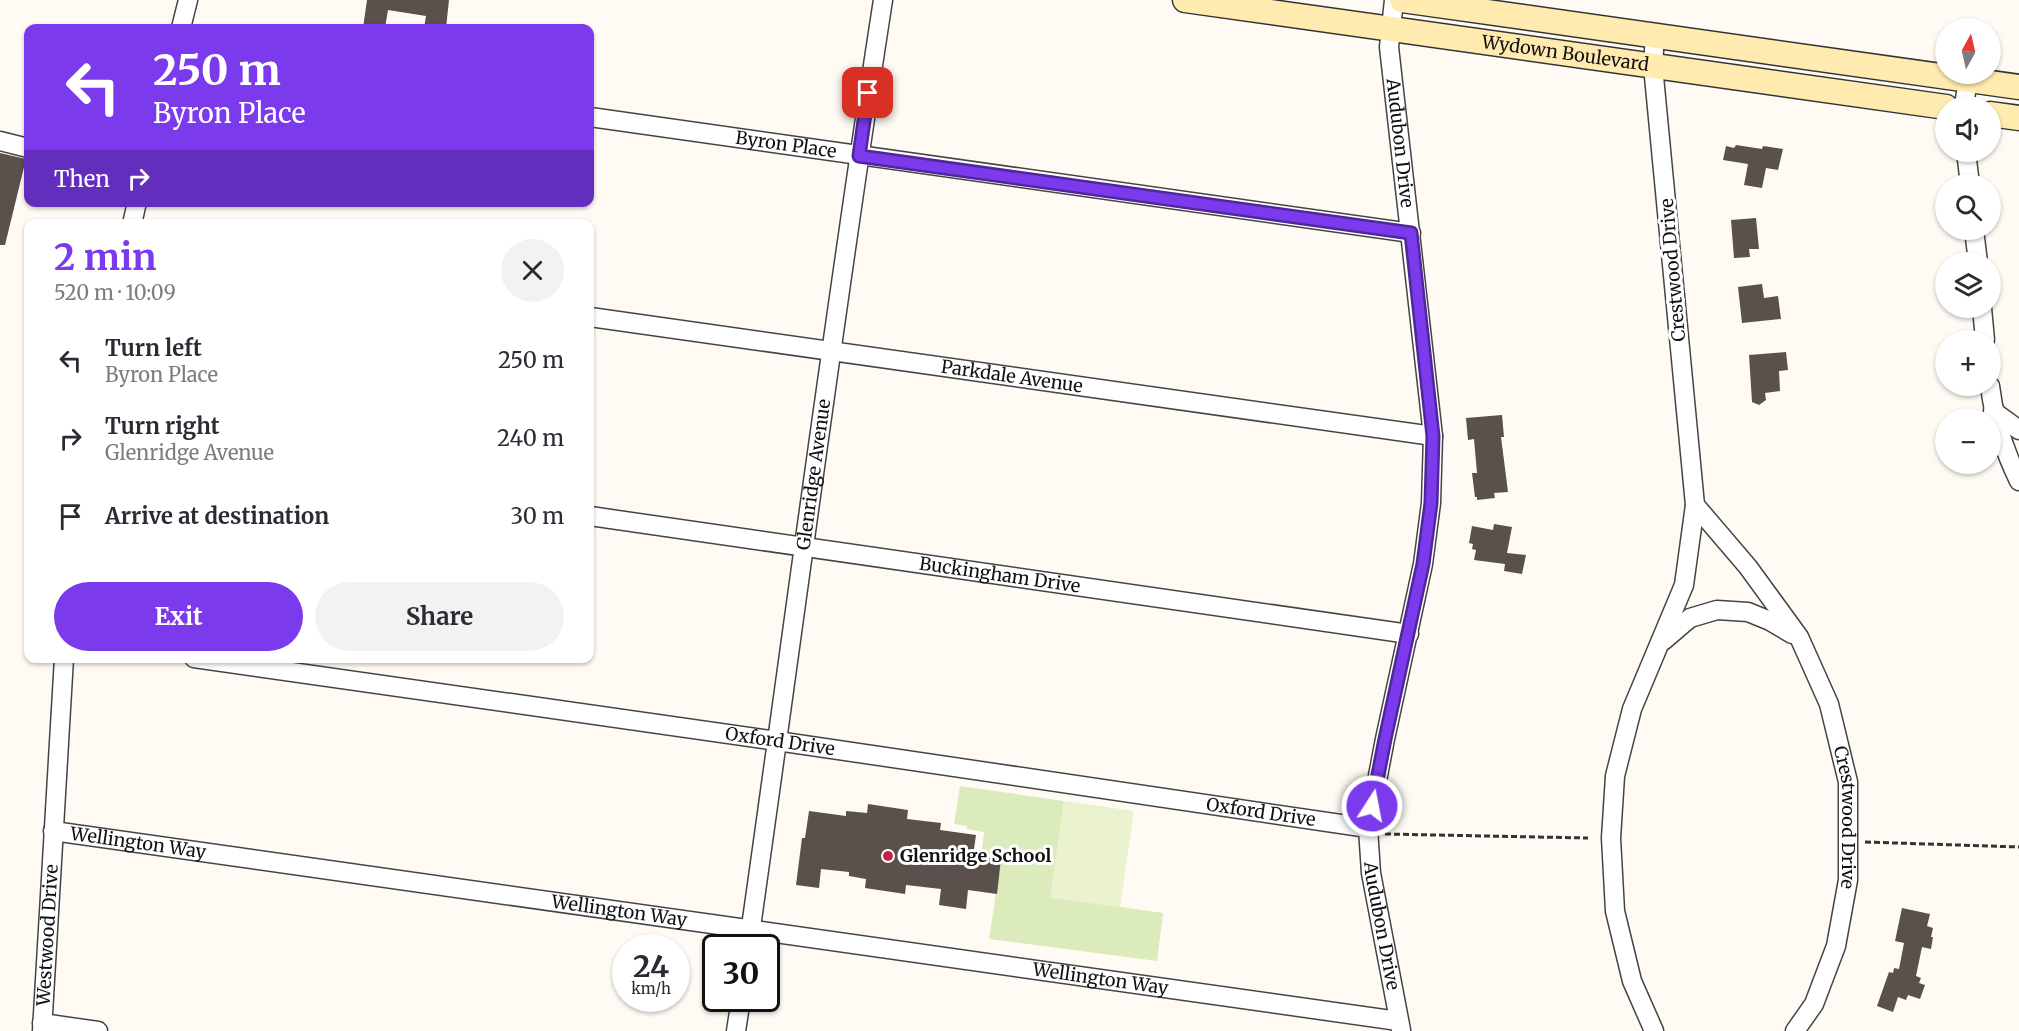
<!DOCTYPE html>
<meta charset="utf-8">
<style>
body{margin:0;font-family:Merriweather,serif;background:#f2f2f3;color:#2b2b33;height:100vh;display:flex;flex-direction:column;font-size:22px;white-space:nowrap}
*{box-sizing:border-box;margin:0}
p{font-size:20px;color:#7c7c81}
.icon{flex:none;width:33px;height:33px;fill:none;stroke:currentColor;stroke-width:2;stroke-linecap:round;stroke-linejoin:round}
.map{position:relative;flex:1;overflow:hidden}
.drawer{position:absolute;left:24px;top:219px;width:570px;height:444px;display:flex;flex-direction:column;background:#fff;border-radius:12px;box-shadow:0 2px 4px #0004}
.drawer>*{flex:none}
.hud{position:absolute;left:24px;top:24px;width:570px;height:183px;border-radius:12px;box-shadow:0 2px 4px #0004;background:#7c3aed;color:#fff;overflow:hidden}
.needle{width:39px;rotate:8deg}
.buttons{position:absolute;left:1935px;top:18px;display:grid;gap:12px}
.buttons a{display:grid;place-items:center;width:66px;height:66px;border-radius:50%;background:#fff;box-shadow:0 2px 4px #0004;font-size:30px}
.speed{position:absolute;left:612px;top:934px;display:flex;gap:12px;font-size:30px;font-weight:700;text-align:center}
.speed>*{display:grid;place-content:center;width:78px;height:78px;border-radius:50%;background:#fff;box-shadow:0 2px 4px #0004;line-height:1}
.speed small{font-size:15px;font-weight:400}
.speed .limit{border:3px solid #111;border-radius:9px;background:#fff;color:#111}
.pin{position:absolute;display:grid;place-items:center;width:51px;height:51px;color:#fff;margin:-26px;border-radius:12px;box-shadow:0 3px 9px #0006}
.me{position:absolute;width:66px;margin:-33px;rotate:11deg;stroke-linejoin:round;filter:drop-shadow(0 0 4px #0008)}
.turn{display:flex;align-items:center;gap:21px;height:126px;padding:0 30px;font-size:27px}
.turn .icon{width:78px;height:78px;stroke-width:2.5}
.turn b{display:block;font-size:42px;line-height:51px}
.then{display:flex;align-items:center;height:57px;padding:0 30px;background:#0003;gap:12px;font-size:22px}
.round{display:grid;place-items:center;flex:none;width:63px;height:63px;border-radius:32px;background:#f2f2f3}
.summary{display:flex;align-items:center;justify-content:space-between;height:102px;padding:0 30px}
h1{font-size:36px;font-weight:700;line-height:45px;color:#7c3aed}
.action{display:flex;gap:12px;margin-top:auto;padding:12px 30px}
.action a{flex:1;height:69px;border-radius:36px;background:#7c3aed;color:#fff;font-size:24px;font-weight:700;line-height:69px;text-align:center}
.action a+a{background:#f2f2f3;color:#2b2b33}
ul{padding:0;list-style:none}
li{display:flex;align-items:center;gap:18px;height:78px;padding:0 30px}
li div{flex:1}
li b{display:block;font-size:22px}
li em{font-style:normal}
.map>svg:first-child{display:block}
.green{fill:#dcebbc}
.pitch{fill:#ebf2ce}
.building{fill:#5a504c}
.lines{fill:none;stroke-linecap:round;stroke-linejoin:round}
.street-casing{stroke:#444;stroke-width:21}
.secondary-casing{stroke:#333;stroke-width:27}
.path{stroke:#333;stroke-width:3;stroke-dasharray:6 3;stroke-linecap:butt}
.street{stroke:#fff;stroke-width:18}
.secondary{stroke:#ffeaaf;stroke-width:24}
.route-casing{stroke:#51269a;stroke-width:15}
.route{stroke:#7c3aed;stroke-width:10}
.poi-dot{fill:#c62344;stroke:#fff;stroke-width:2}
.labels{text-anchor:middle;stroke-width:6;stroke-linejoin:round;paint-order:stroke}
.street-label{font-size:18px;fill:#111;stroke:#fff}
.poi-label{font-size:18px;font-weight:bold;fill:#111;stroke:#fff;text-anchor:start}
</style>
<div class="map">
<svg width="2019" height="1031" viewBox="0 0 2019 1031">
<rect width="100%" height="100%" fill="#fffbf4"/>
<!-- green -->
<polygon class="green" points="960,786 1064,801 1051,897 1163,913 1157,961 989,939 1001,860 981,857 984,832 967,829 967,826 954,824"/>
<!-- pitch -->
<polygon class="pitch" points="1064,801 1134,811 1120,907 1050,898"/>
<!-- building -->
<g class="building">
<polygon points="367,0 449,0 446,28 424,28 426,16 388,10 385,28 363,28"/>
<polygon points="1736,145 1762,149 1763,146 1783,149 1778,170 1766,168 1762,188 1744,185 1748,164 1723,160 1726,146 1734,148"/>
<polygon points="0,153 26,159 5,245 0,245"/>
<polygon points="1756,218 1759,249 1749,249 1750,257 1734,258 1731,220"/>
<polygon points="1762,284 1764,298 1778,296 1781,319 1742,323 1738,287"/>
<polygon points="1786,352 1788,370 1779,371 1780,391 1765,393 1766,400 1759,405 1752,402 1749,355"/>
<polygon points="1502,415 1504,437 1501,437 1508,492 1494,493 1495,498 1477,500 1477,497 1475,497 1472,473 1477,473 1474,439 1468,440 1466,418"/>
<polygon points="1494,524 1512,527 1507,553 1526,555 1522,574 1504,571 1505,564 1474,560 1476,550 1472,549 1473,544 1469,543 1472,526 1493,530"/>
<polygon points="868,804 908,810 907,819 941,823 940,830 976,835 973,856 1001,859 997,894 968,890 966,909 939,905 941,889 906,885 905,894 865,888 866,879 849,876 849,872 821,869 819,888 796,885 802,838 805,838 809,811 846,816 846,811 867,813"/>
<polygon points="1902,908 1930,914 1927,926 1933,928 1931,937 1933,937 1931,949 1922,947 1916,976 1921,978 1919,983 1925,985 1920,999 1908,995 1906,1000 1898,997 1893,1012 1877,1006 1889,972 1893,973 1894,968 1899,969 1904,943 1895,941"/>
</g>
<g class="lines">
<defs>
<g id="street">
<path id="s1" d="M1394,0L1389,47L1433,436L1431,503L1423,564L1385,739L1368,828L1371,873L1401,1030"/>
<polyline points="181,28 188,0"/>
<polyline points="1964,106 1968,79"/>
<path id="s2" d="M590,117L1411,233"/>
<polyline points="0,141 28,148"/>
<polyline points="1966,152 1970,184"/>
<polyline points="132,224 137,202"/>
<polyline points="1974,230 1978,262"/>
<polyline points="1982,308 1985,340"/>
<path id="s3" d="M590,317L1433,436"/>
<path d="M1990,386C1994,420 2004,450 2019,481"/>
<polyline points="1993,411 2019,430"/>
<path id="s4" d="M1695,505L1748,567L1799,637L1829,704L1848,782V880L1836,946L1814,1004L1795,1031"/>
<path id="s5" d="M590,516L1409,634"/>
<polyline points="1663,641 1690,618 1717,610 1748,612 1770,621 1792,634"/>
<path id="s6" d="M194,658L777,741L1368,828"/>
<path id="s7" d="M53,831L1398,1021"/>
<path id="s8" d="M748,948C793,632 834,315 883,0"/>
<polyline points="42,1023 98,1031"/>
<path id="s9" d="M42,1031L64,658"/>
<polyline points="736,1031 741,999"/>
<polyline points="1654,1031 1632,981 1615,911 1611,838 1615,776 1632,709 1684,585 1695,505 1653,66 1655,35"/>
</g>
<g id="secondary">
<path id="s10" d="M1185,0L1946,107"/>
<polyline points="1402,0 2019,87"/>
<polyline points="1990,114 2019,118"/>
</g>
</defs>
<!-- street casing -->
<use href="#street" class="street-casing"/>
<!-- secondary casing -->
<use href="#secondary" class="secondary-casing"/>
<!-- path -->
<g class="path">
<polyline points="1385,834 1588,838"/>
<polyline points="1865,842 2019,847"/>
</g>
<!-- street -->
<use href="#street" class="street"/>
<!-- secondary -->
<use href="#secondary" class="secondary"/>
</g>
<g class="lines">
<defs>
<polyline id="route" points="868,93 859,156 1411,233 1433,436 1431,503 1423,564 1385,739 1372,806"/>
</defs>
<!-- route casing -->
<use href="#route" class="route-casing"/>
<!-- route -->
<use href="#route" class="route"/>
</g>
<!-- markers -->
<circle class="poi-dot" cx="888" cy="856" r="6"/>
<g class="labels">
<!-- street labels -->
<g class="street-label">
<text dy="6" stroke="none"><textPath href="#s10" startOffset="384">Wydown Boulevard</textPath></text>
<text dy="6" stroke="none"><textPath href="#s1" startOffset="144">Audubon Drive</textPath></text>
<text dy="6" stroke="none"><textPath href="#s2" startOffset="198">Byron Place</textPath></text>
<text transform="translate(1673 270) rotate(-95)" y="6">Crestwood Drive</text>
<text dy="6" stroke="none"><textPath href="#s3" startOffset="426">Parkdale Avenue</textPath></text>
<text dy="6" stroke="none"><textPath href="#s8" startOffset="478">Glenridge Avenue</textPath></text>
<text dy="6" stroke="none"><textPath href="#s5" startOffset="414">Buckingham Drive</textPath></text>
<text dy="6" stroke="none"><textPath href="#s6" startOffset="592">Oxford Drive</textPath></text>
<text dy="6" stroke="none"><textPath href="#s6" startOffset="1078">Oxford Drive</textPath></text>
<text dy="6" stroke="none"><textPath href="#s4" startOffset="357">Crestwood Drive</textPath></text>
<text dy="6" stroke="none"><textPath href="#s7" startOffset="86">Wellington Way</textPath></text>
<text dy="6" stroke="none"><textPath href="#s7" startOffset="572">Wellington Way</textPath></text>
<text dy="6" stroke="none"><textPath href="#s1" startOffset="936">Audubon Drive</textPath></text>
<text dy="6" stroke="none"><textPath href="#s9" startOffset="96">Westwood Drive</textPath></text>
<text dy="6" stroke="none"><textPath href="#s7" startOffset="1058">Wellington Way</textPath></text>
</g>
<!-- poi labels -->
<g class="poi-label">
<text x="900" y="862">Glenridge School</text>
</g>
</g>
</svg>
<div class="buttons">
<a><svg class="needle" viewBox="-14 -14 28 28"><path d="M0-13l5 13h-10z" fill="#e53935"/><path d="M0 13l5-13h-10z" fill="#7c7c81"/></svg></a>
<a><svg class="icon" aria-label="sound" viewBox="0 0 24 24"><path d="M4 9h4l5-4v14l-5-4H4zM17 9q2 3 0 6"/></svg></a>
<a><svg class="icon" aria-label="search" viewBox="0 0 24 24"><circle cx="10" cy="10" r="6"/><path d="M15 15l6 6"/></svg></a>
<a><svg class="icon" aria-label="layers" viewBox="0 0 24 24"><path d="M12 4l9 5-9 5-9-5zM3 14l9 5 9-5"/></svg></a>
<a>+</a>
<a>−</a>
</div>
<div class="speed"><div>24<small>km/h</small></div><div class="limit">30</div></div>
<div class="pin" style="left:868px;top:93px;background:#d93025"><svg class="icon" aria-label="arrive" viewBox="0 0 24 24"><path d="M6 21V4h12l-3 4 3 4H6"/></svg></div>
<svg class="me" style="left:1372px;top:806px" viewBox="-20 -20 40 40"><circle r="17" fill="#7c3aed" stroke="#fff" stroke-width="3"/><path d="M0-11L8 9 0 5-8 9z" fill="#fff"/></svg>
<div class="hud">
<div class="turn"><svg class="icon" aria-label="left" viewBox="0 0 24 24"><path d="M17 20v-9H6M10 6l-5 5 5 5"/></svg><div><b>250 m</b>Byron Place</div></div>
<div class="then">Then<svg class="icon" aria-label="right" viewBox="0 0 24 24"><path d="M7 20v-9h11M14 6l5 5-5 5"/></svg></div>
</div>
<section class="drawer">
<div class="summary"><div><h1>2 min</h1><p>520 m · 10:09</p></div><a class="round"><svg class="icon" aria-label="close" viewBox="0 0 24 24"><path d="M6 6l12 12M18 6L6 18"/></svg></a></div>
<ul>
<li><svg class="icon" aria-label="left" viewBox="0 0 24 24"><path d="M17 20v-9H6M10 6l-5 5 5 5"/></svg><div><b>Turn left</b><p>Byron Place</p></div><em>250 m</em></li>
<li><svg class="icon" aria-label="right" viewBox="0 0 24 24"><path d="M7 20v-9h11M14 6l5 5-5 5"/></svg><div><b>Turn right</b><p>Glenridge Avenue</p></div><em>240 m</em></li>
<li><svg class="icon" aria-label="arrive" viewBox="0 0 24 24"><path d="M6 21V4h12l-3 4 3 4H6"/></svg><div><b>Arrive at destination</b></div><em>30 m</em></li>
</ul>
<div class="action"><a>Exit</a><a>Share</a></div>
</section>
</div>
